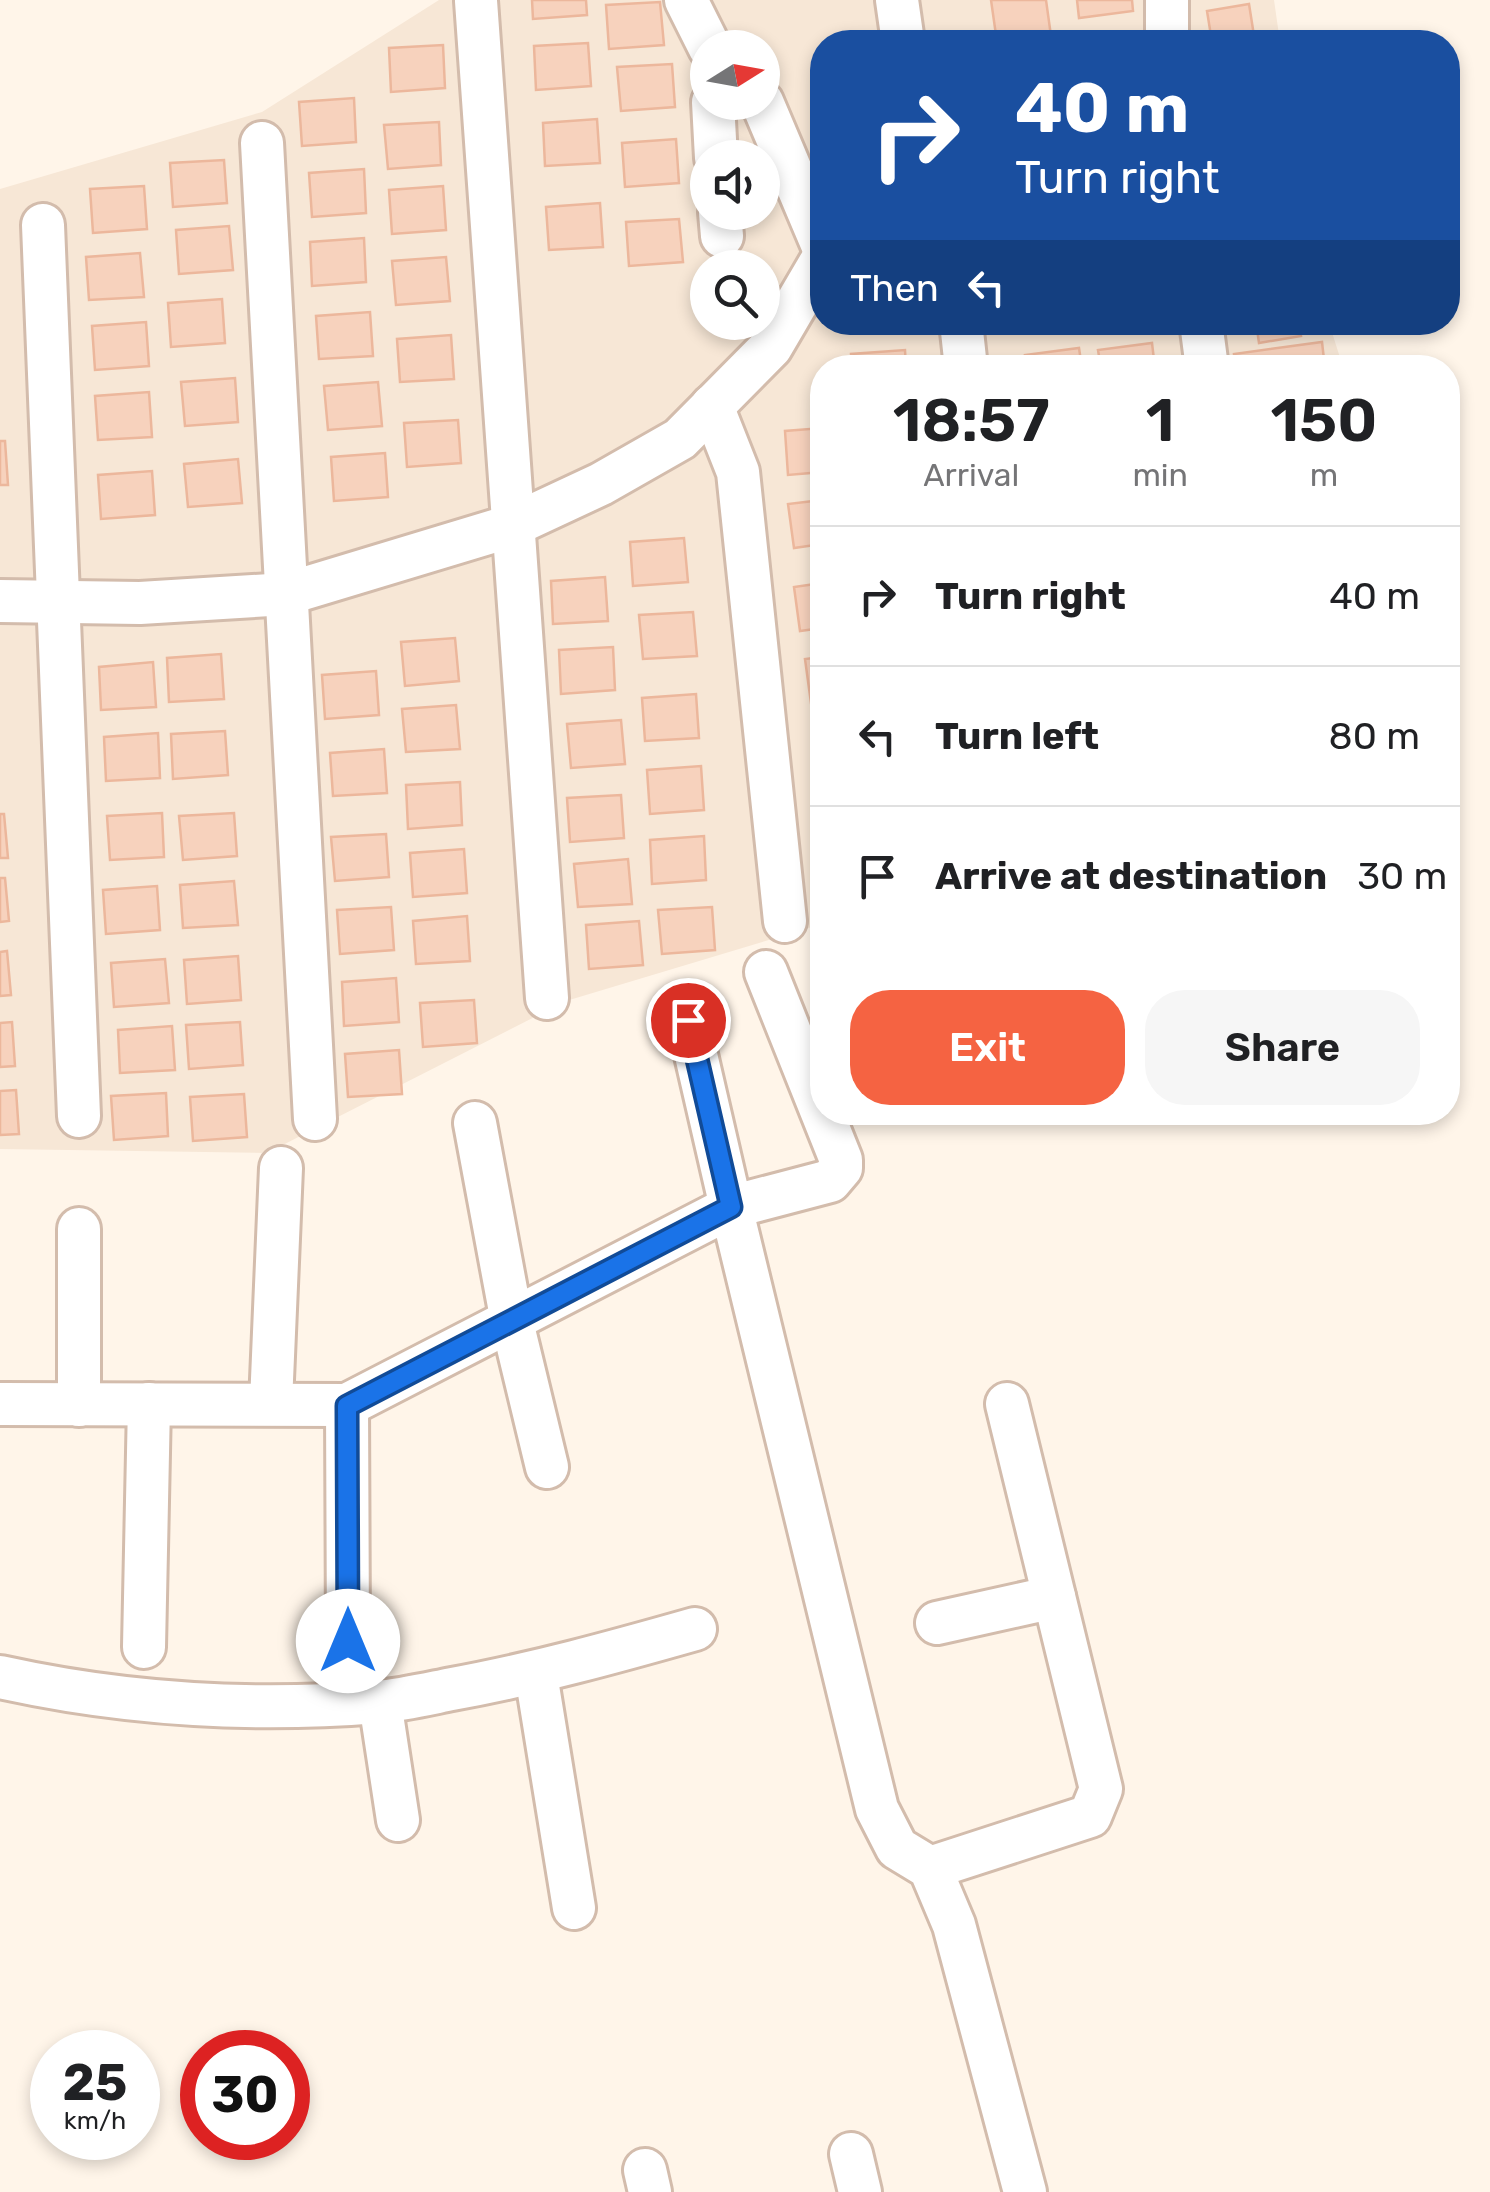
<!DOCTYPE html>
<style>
body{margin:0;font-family:Rubik,sans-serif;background:#f6f6f6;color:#202124;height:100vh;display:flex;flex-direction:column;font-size:38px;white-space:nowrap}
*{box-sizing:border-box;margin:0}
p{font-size:32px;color:#757577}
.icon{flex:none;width:55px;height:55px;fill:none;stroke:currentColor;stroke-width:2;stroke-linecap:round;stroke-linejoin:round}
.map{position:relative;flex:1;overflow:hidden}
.side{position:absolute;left:810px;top:355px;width:650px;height:770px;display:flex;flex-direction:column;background:#fff;border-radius:40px;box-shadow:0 5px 15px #0003}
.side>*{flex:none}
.top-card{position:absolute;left:810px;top:30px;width:650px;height:305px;border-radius:40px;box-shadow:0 5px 15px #0003;background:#1a4fa0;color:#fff;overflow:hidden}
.needle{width:65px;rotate:79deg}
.fabs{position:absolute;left:690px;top:30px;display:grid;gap:20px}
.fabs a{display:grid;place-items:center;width:90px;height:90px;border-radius:50%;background:#fff;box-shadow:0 5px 15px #0003;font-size:50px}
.speed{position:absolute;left:30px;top:2030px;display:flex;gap:20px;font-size:50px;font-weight:700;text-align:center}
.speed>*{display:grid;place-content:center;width:130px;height:130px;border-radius:50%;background:#fff;box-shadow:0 5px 15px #0003;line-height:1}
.speed small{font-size:25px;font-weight:400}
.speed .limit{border:15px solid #d22;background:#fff;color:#111}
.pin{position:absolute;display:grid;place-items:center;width:85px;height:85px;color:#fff;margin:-42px;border:5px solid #fff;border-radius:50%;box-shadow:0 2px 10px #0007}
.me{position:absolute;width:110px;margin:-55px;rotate:0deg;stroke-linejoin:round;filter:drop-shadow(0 0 8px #0008)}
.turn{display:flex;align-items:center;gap:35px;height:210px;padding:0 40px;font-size:45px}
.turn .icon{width:130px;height:130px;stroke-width:2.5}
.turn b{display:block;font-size:70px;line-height:85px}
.then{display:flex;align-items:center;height:95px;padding:0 40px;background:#0003;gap:20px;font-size:38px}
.eta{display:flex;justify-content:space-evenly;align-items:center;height:170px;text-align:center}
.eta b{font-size:60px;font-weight:600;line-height:70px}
.cta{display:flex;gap:20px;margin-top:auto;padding:20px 40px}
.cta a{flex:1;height:115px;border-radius:40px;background:#f56342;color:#fff;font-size:40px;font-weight:600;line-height:115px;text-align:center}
.cta a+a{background:#f6f6f6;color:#202124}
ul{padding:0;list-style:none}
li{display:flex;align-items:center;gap:30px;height:140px;padding:0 40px;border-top:2px solid #e0e0e0}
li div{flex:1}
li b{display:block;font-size:38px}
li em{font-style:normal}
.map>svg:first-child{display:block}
.residential{fill:#f7e7d6;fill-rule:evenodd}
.building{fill:#f7d2bd;stroke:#ecb79c;stroke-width:2.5}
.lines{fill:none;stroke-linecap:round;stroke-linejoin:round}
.minor-casing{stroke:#d3bcac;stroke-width:48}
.minor{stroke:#fff;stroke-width:42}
.route-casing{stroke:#114b97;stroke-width:25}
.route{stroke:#1a73e8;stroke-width:18}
</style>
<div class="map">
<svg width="1490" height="2192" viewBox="0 0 1490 2192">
<rect width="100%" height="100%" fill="#fff5e9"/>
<!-- residential -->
<path class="residential" d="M439,0H1274L1280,42H822V322L1329,323L1343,367L822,368V924L566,1001L267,1153L0,1149V189L262,112ZM708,48H762V102H708ZM708,158H762V212H708ZM708,268H762V322H708Z"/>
<!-- building -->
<g class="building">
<polygon points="532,0 586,0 587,15 533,19"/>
<polygon points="991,0 1046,0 1051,36 997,42"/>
<polygon points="1077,0 1132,0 1133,11 1079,18"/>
<polygon points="660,2 664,45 609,49 606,5"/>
<polygon points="1249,4 1255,42 1212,42 1207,11"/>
<polygon points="588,43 591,86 536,90 534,46"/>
<polygon points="443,45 445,88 391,92 389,48"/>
<polygon points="672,64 675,107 621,111 617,67"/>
<polygon points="354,98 356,142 302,146 299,102"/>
<polygon points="597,119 600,163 545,166 543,123"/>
<polygon points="439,122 441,165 388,169 384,125"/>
<polygon points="676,139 679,183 625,187 622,143"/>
<polygon points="224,160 227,203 173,207 170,163"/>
<polygon points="364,169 366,213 312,217 309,173"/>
<polygon points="144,186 147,229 93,233 90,189"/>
<polygon points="443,186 446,230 392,234 389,190"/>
<polygon points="600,203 603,247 549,250 546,207"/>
<polygon points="679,219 683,262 629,266 626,222"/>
<polygon points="229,226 233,270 179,274 176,230"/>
<polygon points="364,238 366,282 312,286 310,242"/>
<polygon points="140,253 144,297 89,300 86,257"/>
<polygon points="446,257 450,301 396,305 392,261"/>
<polygon points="222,299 225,343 171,347 168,303"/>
<polygon points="370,312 373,356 319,359 316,316"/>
<polygon points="146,322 149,366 95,370 92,326"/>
<polygon points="1256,322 1299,322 1301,336 1259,343"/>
<polygon points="451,335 454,379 400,382 397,339"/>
<polygon points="1322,342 1325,368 1236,368 1234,354"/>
<polygon points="1152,343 1155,368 1101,368 1098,350"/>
<polygon points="1079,348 1082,368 1027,368 1025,355"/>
<polygon points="905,350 906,368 852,368 851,354"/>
<polygon points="235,378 238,422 185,426 181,382"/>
<polygon points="378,382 382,426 328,430 324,386"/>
<polygon points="149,392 152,437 98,440 95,396"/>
<polygon points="458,420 461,463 407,467 404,423"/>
<polygon points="822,428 822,472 788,475 785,431"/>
<polygon points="0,441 5,441 8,485 0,485"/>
<polygon points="385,453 388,497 334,501 331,457"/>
<polygon points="238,459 242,503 188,507 184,464"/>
<polygon points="152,471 155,515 101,519 98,475"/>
<polygon points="822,500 822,544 794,548 788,504"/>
<polygon points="684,538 688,582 633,586 630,542"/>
<polygon points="605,577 608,621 553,624 551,581"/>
<polygon points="822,583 822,628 800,631 794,587"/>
<polygon points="693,612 697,656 643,659 639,615"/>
<polygon points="455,638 459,681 405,686 401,642"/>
<polygon points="613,647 615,690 561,694 559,650"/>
<polygon points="221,654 224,699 169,702 167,658"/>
<polygon points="822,657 822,701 811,703 805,659"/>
<polygon points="153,662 156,707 101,710 99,667"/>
<polygon points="376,671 379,715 325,719 322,675"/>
<polygon points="696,694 699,738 645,741 642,698"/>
<polygon points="456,705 460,749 406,752 402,709"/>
<polygon points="621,720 625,764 571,768 567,724"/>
<polygon points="225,731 228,775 173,779 171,734"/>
<polygon points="158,733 160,778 106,781 104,737"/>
<polygon points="384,749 387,793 333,796 330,753"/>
<polygon points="701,766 704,810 650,814 647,770"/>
<polygon points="460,782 462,825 408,829 406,785"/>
<polygon points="621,795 624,838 570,842 567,798"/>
<polygon points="162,813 164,857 110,860 107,816"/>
<polygon points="234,813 237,856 183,860 179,816"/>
<polygon points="0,814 4,814 8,858 0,858"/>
<polygon points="386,834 389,877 335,881 331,837"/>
<polygon points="704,836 706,880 652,884 650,840"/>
<polygon points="464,849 467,893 413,897 410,853"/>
<polygon points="628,859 632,904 578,907 574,864"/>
<polygon points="0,878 5,878 9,921 0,922"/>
<polygon points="234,881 238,925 183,928 180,885"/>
<polygon points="157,886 160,930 106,934 103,890"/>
<polygon points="391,907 394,950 340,954 337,910"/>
<polygon points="712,907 715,950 662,954 658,910"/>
<polygon points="467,916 470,961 416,964 413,921"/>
<polygon points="639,921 643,965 589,969 586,925"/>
<polygon points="7,951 11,995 0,996 0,952"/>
<polygon points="238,956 241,1000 187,1004 184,960"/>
<polygon points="165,959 169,1003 114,1007 111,963"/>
<polygon points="396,978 399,1022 344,1026 342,982"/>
<polygon points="474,1000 477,1043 423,1047 420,1003"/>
<polygon points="12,1022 15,1066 0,1067 0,1023"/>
<polygon points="240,1022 243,1065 189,1069 186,1025"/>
<polygon points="172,1026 175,1070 120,1073 118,1030"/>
<polygon points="399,1050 402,1094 348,1097 345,1054"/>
<polygon points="16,1090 19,1134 0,1135 0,1091"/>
<polygon points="166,1093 168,1136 114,1140 111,1096"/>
<polygon points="244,1094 247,1137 193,1141 190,1097"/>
</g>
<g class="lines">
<defs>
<g id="minor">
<polyline points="686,0 710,48"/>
<polyline points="897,0 903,42"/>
<polyline points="476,1 547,998"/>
<polyline points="1167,42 1167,0"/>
<polyline points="713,102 716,158"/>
<polyline points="762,102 822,244"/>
<polyline points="262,143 315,1119"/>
<polyline points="720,212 722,236"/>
<polyline points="43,225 79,1116"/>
<polyline points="961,322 966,368"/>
<polyline points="1201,322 1207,368"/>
<polyline points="712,406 738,472 785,921"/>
<polyline points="0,601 140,603 286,594 511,526 601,484 680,439 771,347 822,260"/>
<polyline points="688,1020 731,1207 830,1181 841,1168 841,1160 766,972"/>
<polyline points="475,1123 512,1322 547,1467"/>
<polyline points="79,1229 79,1405"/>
<polyline points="271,1403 281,1168"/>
<polyline points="0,1404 347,1405 731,1207 877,1809 897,1848 930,1868 954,1925 1025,2192"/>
<polyline points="347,1405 348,1641"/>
<polyline points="937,1623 1054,1597"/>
<polyline points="144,1647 149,1404"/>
<polyline points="536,1674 574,1908"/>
<path d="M0,1677C122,1704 252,1712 377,1702C402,1700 427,1694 452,1689C534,1674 614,1652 695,1629"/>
<polyline points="380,1702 398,1820"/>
<polyline points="930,1868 1090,1816 1101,1789 1007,1404"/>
<polyline points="851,2154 860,2192"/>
<polyline points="645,2170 650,2192"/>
</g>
</defs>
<!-- minor casing -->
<use href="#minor" class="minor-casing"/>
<!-- minor -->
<use href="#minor" class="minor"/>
</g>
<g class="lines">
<defs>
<polyline id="route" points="348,1641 347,1406 731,1207 688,1020"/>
</defs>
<!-- route casing -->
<use href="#route" class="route-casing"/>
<!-- route -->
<use href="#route" class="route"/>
</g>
</svg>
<div class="fabs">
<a><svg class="needle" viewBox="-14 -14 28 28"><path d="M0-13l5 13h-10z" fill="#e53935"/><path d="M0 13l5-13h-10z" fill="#757577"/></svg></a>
<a><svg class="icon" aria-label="sound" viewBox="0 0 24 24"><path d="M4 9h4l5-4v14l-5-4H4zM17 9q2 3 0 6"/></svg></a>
<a><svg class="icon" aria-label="search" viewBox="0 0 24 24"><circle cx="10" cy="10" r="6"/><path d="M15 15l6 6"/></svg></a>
</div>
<div class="speed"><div>25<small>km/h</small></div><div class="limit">30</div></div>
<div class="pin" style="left:688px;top:1020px;background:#d93025"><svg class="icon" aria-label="arrive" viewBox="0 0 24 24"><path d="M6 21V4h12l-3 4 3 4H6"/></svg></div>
<svg class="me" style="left:348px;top:1641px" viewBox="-20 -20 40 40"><circle r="19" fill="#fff"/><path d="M0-13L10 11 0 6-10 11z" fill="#1a73e8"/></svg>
<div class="top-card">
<div class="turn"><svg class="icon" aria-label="right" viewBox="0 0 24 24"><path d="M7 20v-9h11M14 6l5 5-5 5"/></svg><div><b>40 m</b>Turn right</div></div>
<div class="then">Then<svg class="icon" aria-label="left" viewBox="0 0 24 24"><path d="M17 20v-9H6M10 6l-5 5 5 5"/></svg></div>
</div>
<section class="side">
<div class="eta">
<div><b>18:57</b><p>Arrival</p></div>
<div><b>1</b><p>min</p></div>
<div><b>150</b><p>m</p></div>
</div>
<ul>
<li><svg class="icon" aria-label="right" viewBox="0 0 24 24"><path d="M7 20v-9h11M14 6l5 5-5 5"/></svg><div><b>Turn right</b></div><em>40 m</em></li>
<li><svg class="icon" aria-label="left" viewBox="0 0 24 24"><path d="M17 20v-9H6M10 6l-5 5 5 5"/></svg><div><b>Turn left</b></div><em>80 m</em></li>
<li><svg class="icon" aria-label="arrive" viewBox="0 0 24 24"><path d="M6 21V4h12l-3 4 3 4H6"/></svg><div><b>Arrive at destination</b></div><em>30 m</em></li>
</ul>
<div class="cta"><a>Exit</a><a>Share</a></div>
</section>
</div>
